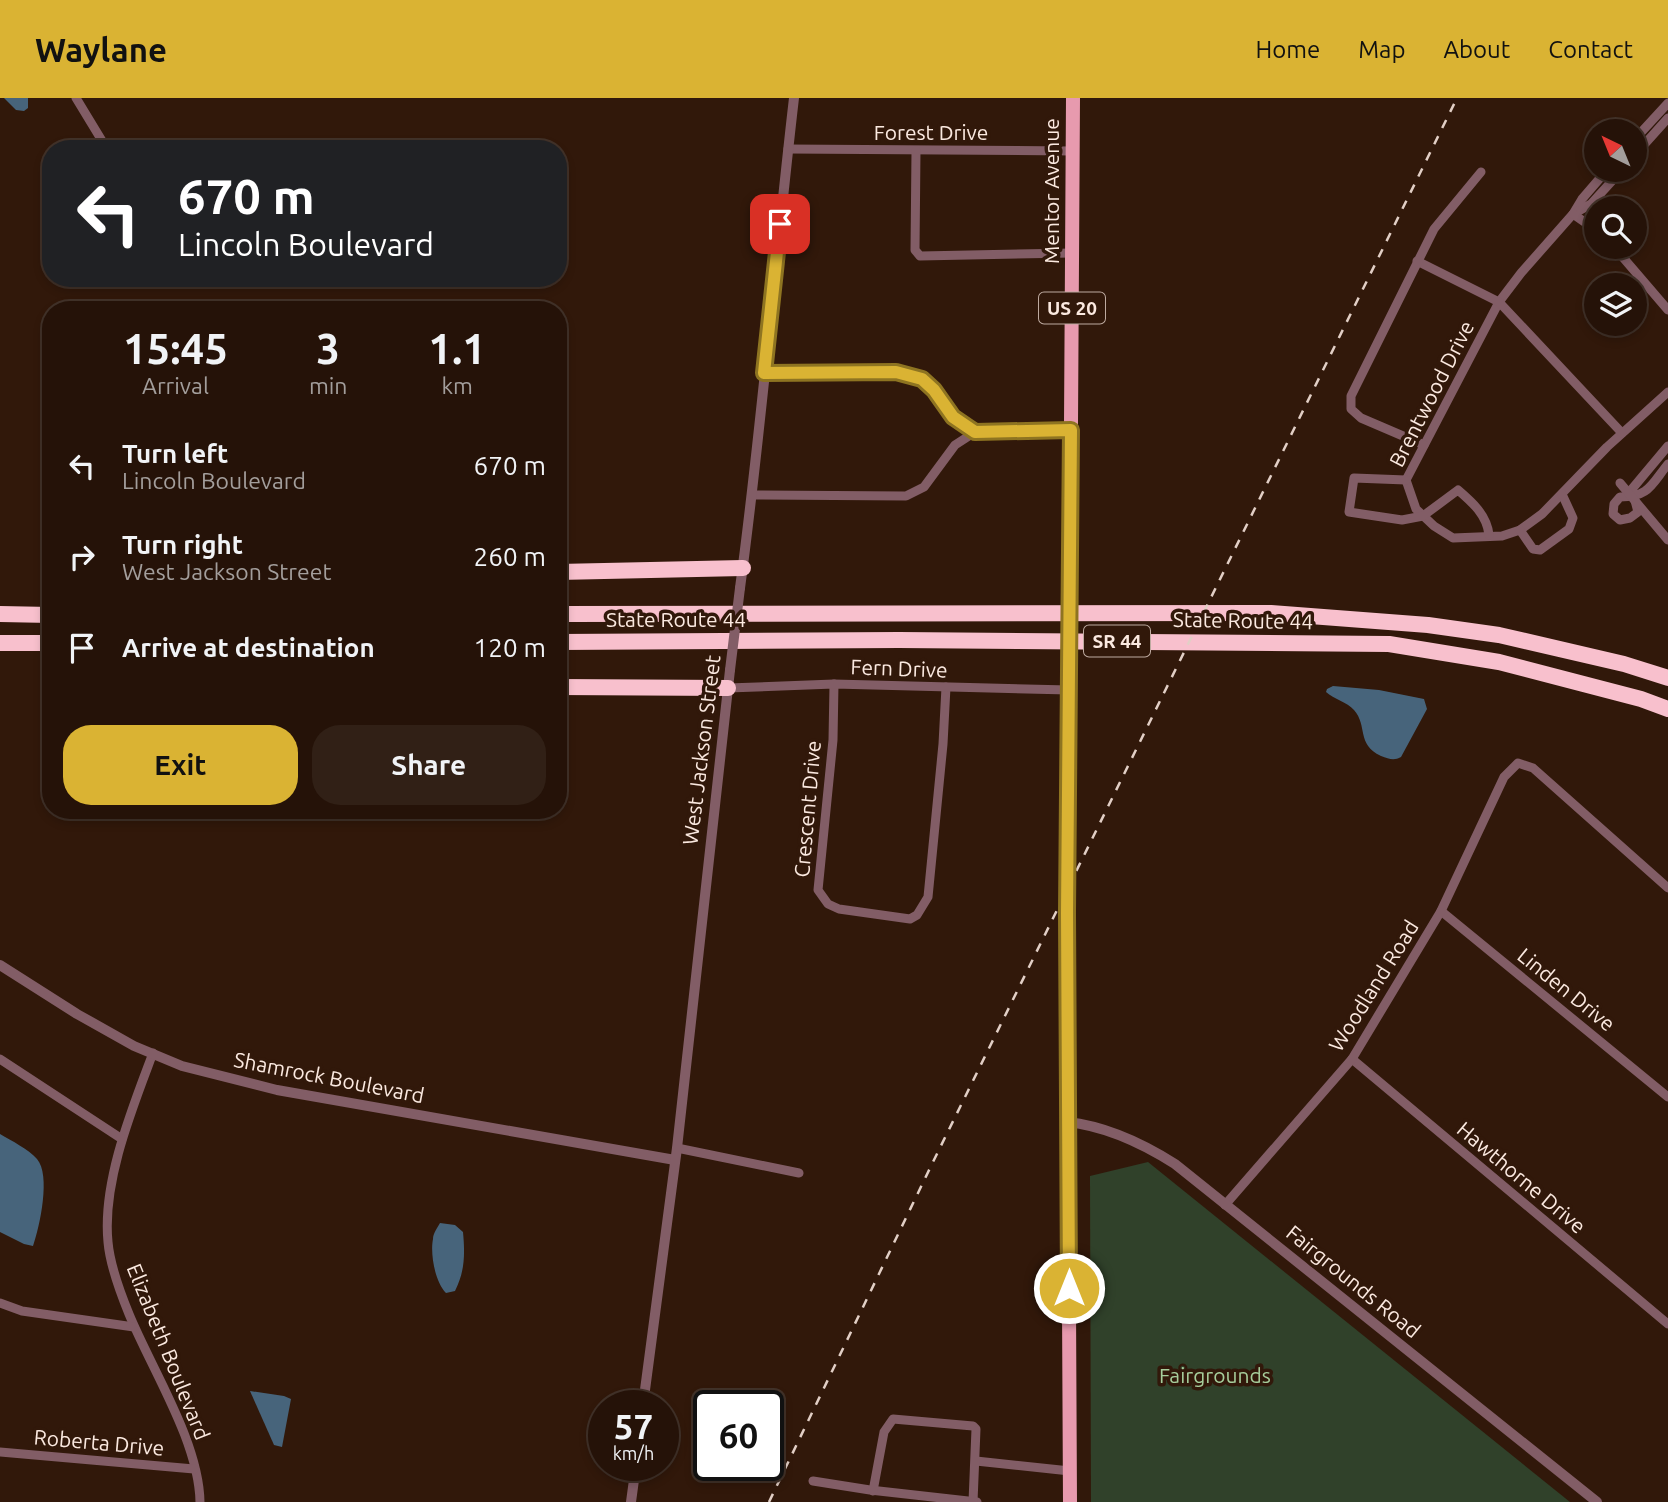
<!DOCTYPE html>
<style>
body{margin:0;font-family:Ubuntu,sans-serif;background:#312016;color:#f1f3f6;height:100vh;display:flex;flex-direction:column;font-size:26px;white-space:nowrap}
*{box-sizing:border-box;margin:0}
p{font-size:23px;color:#a39e9c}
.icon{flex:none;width:38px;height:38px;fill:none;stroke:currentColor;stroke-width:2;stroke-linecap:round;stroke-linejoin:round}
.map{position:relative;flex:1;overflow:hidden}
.details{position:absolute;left:42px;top:203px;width:525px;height:518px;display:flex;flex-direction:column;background:#251208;border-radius:28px;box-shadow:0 4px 10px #0003,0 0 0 2px #423229}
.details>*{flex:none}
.guide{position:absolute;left:42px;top:42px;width:525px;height:147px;border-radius:28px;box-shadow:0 4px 10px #0003,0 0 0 2px #423229;background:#202124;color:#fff;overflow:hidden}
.needle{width:46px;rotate:317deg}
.fabs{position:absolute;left:1584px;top:21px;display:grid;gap:14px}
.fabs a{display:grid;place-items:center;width:63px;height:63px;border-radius:50%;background:#251208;box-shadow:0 4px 10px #0003,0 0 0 2px #423229;font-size:35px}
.speed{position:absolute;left:588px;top:1292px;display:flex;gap:14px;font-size:35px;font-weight:700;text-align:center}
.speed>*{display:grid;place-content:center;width:91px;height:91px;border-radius:50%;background:#251208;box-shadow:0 4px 10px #0003,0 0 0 2px #423229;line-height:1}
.speed small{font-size:18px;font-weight:400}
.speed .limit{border:4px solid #111;border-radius:10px;background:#fff;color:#111}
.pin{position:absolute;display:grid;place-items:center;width:60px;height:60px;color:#fff;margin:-30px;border-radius:14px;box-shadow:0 4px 10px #0006}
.me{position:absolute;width:77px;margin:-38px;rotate:0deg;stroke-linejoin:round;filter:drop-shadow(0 0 5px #0008)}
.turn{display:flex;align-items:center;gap:24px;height:147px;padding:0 21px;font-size:32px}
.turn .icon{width:91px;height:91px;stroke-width:2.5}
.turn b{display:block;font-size:49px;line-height:60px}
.eta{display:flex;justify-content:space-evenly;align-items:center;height:119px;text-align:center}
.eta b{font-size:42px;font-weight:700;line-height:49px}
.primary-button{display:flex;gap:14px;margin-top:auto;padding:14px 21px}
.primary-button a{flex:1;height:80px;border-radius:28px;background:#dab333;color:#111;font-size:28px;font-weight:700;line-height:80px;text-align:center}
.primary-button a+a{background:#312016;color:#f1f3f6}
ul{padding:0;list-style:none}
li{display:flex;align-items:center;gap:21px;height:91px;padding:0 21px}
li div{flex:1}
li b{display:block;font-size:26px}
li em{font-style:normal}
header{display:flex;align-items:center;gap:42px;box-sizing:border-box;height:98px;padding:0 35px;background:#dab333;color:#111}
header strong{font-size:33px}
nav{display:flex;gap:38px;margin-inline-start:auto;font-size:24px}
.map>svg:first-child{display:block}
.green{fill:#30412a}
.water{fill:#47647b}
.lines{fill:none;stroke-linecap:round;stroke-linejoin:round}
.minor{stroke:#825d66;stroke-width:9}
.tertiary{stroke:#825d66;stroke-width:10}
.primary{stroke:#e79aae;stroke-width:14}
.motorway{stroke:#f8c0cd;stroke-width:16}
.rail{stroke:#e2cfc6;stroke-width:2.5;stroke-dasharray:9 9;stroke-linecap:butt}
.tertiary-bridge{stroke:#825d66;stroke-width:10}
.primary-bridge{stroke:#e79aae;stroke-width:14}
.route-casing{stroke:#8e7421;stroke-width:18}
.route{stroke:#dab333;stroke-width:12}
.labels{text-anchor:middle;stroke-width:7;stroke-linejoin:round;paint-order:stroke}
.shield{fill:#31180a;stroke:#beaaa0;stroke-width:2}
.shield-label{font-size:19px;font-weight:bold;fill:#fbe9e0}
.street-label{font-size:21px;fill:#fbe9e0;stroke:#31180a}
.park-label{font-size:21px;fill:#a6cd9b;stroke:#31180a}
</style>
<header>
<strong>Waylane</strong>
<nav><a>Home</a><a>Map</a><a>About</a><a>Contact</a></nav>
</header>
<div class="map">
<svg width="1668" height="1404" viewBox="0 0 1668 1404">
<rect width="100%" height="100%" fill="#31180a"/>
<!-- green -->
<polygon class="green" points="1148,1064 1570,1404 1091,1404 1090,1078"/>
<!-- water -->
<g class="water">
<polygon points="4,0 28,0 28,10 24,13 16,12"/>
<path d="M1333,588L1379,592L1424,601L1427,611L1401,659C1394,663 1389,661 1381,658C1356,646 1368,628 1354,612C1347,604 1334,601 1326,594L1327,591Z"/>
<path d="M0,1036C12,1043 28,1051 37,1061C51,1077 40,1128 33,1148L24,1146L0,1134Z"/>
<path d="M440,1125L455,1127L463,1134C465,1156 465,1173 455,1193L446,1195C435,1184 430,1156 433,1141C433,1136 437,1130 440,1125Z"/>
<polygon points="250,1293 284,1298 291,1301 282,1349 274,1347"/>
</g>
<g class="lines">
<!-- minor -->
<g class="minor">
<polyline points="76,0 107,51"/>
<polyline points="1634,42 1668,5"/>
<polyline points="788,51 1073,53"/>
<polyline points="916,53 915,152 920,158 1072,155"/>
<polyline points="1634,58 1668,20"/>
<polyline points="1607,72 1582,101 1573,116 1521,175 1499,204 1406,382 1416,411 1434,428 1453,440 1502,438 1520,432 1542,416 1607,349 1668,294"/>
<polyline points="1575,115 1591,106 1622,72"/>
<polyline points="1573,116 1596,132"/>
<polyline points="1614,149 1668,212"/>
<polyline points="1417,163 1499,204 1622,335"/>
<polyline points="764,275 896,273 922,281 934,292 953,319 975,334 1071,332"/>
<polyline points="1424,347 1361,320 1351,311 1351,298 1434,131 1481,74"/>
<path d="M1668,348L1632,391L1638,414L1630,420L1620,422L1613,416L1614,406L1620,399C1649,399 1651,387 1668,366"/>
<path d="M1406,382L1354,380L1349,414L1402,422L1423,418L1458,392C1472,404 1487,417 1489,437"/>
<polyline points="1620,385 1668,442"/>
<polyline points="752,397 906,398 924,389 955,347 975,334"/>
<polyline points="1520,432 1533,451 1540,452 1569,431 1573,420 1562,396"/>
<polyline points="834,586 833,642 818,792 828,806 839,811 910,821 917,817 928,799 943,646 946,589"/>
<polyline points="728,590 834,586 1069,592"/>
<polyline points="1441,813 1668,999"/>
<path d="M153,955C132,1011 102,1084 108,1144C110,1168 120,1194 129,1216C152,1272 199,1344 200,1404"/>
<polyline points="0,961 122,1041"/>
<polyline points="1352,961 1668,1226"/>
<polyline points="677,1050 799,1075"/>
<polyline points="1225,1107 1352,961 1441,813 1504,679 1518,665 1533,670 1668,790"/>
<polyline points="0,1205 22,1213 134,1229"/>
<polyline points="0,1354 194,1371"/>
<polyline points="976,1363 1070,1373"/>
<polyline points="813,1383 870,1392 977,1404"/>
<polyline points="873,1393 884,1334 893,1321 973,1328 976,1331 973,1404"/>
</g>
<!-- tertiary -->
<g class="tertiary">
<path d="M740,490C762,327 775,163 794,0"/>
<polyline points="0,867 77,916 134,948 182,968 277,992 675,1062"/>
<path d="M1067,1024C1106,1028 1142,1045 1175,1066L1597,1404"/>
<polyline points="643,1307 677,1050 730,572"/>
<polyline points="631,1404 636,1367"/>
</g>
<!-- primary -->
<g class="primary">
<polyline points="1070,488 1073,0"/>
<polyline points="1069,571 1067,815 1070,1404"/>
</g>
<!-- motorway -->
<g class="motorway">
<polyline points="558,474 743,470"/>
<polyline points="0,516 51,517"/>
<polyline points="558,516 1271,515 1428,527 1499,537 1624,566 1668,580"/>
<polyline points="558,544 899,542 1389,546 1499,564 1641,601 1668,611"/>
<polyline points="0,545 51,545"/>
<polyline points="558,589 728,590"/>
</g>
<!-- rail -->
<polyline class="rail" points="769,1404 931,1068 1457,0"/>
<!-- tertiary-bridge -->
<polyline class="tertiary-bridge" points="730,572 740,490"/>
<!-- primary-bridge -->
<polyline class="primary-bridge" points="1069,571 1070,488"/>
</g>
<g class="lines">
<defs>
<polyline id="route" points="780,126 764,275 896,274 922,281 934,292 953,319 975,334 1071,332 1067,815 1069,1190"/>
</defs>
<!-- route casing -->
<use href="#route" class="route-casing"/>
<!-- route -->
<use href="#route" class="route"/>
</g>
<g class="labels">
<!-- shield labels -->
<g class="shield">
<rect x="1039" y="194.5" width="66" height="31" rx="5"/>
<rect x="1084" y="527.5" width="66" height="31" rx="5"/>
</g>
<g class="shield-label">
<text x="1072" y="217">US 20</text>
<text x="1117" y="550">SR 44</text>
</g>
<!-- street labels -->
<g class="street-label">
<text x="931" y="42">Forest Drive</text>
<text transform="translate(1052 93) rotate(-90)" y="7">Mentor Avenue</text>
<text transform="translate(1432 296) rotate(-63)" y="7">Brentwood Drive</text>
<text x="676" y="529">State Route 44</text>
<text transform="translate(1243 523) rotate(1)" y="7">State Route 44</text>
<text transform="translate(899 571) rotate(2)" y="7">Fern Drive</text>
<text transform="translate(702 652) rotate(-83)" y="7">West Jackson Street</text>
<text transform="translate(808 711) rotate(-85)" y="7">Crescent Drive</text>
<text transform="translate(1374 888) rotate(-58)" y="7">Woodland Road</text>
<text transform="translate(1566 892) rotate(39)" y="7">Linden Drive</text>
<text transform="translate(329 980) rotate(11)" y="7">Shamrock Boulevard</text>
<text transform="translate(1521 1080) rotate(40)" y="7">Hawthorne Drive</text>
<text transform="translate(1353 1184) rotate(39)" y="7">Fairgrounds Road</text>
<text transform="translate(168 1254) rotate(68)" y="7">Elizabeth Boulevard</text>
<text transform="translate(99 1345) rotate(5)" y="7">Roberta Drive</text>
</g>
<!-- park labels -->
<g class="park-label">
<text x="1215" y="1285">Fairgrounds</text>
</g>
</g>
</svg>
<div class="fabs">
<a><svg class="needle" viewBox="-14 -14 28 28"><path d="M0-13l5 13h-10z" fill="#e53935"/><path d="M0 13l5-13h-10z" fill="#a39e9c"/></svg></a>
<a><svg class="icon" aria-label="search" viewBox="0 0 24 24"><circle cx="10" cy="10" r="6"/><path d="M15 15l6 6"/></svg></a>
<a><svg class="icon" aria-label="layers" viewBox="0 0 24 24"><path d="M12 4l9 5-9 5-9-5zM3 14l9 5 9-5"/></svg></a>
</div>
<div class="speed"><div>57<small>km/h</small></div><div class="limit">60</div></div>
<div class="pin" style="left:780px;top:126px;background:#d93025"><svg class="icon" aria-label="arrive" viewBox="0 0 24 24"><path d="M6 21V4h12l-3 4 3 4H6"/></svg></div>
<svg class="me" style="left:1069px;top:1190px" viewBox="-20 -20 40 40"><circle r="17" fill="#dab333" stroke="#fff" stroke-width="3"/><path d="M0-11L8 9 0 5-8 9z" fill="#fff"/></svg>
<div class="guide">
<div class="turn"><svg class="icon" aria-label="left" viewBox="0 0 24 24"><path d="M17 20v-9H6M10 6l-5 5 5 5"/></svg><div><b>670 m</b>Lincoln Boulevard</div></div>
</div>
<section class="details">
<div class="eta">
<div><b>15:45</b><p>Arrival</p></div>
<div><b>3</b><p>min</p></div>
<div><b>1.1</b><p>km</p></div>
</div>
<ul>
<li><svg class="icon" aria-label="left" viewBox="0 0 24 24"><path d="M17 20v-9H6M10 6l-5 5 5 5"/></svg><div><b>Turn left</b><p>Lincoln Boulevard</p></div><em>670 m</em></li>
<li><svg class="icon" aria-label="right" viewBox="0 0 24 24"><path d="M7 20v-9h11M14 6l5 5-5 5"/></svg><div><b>Turn right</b><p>West Jackson Street</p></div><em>260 m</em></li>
<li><svg class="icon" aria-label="arrive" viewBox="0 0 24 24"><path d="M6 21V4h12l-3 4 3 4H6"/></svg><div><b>Arrive at destination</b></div><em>120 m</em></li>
</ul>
<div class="primary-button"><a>Exit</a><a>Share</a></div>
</section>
</div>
